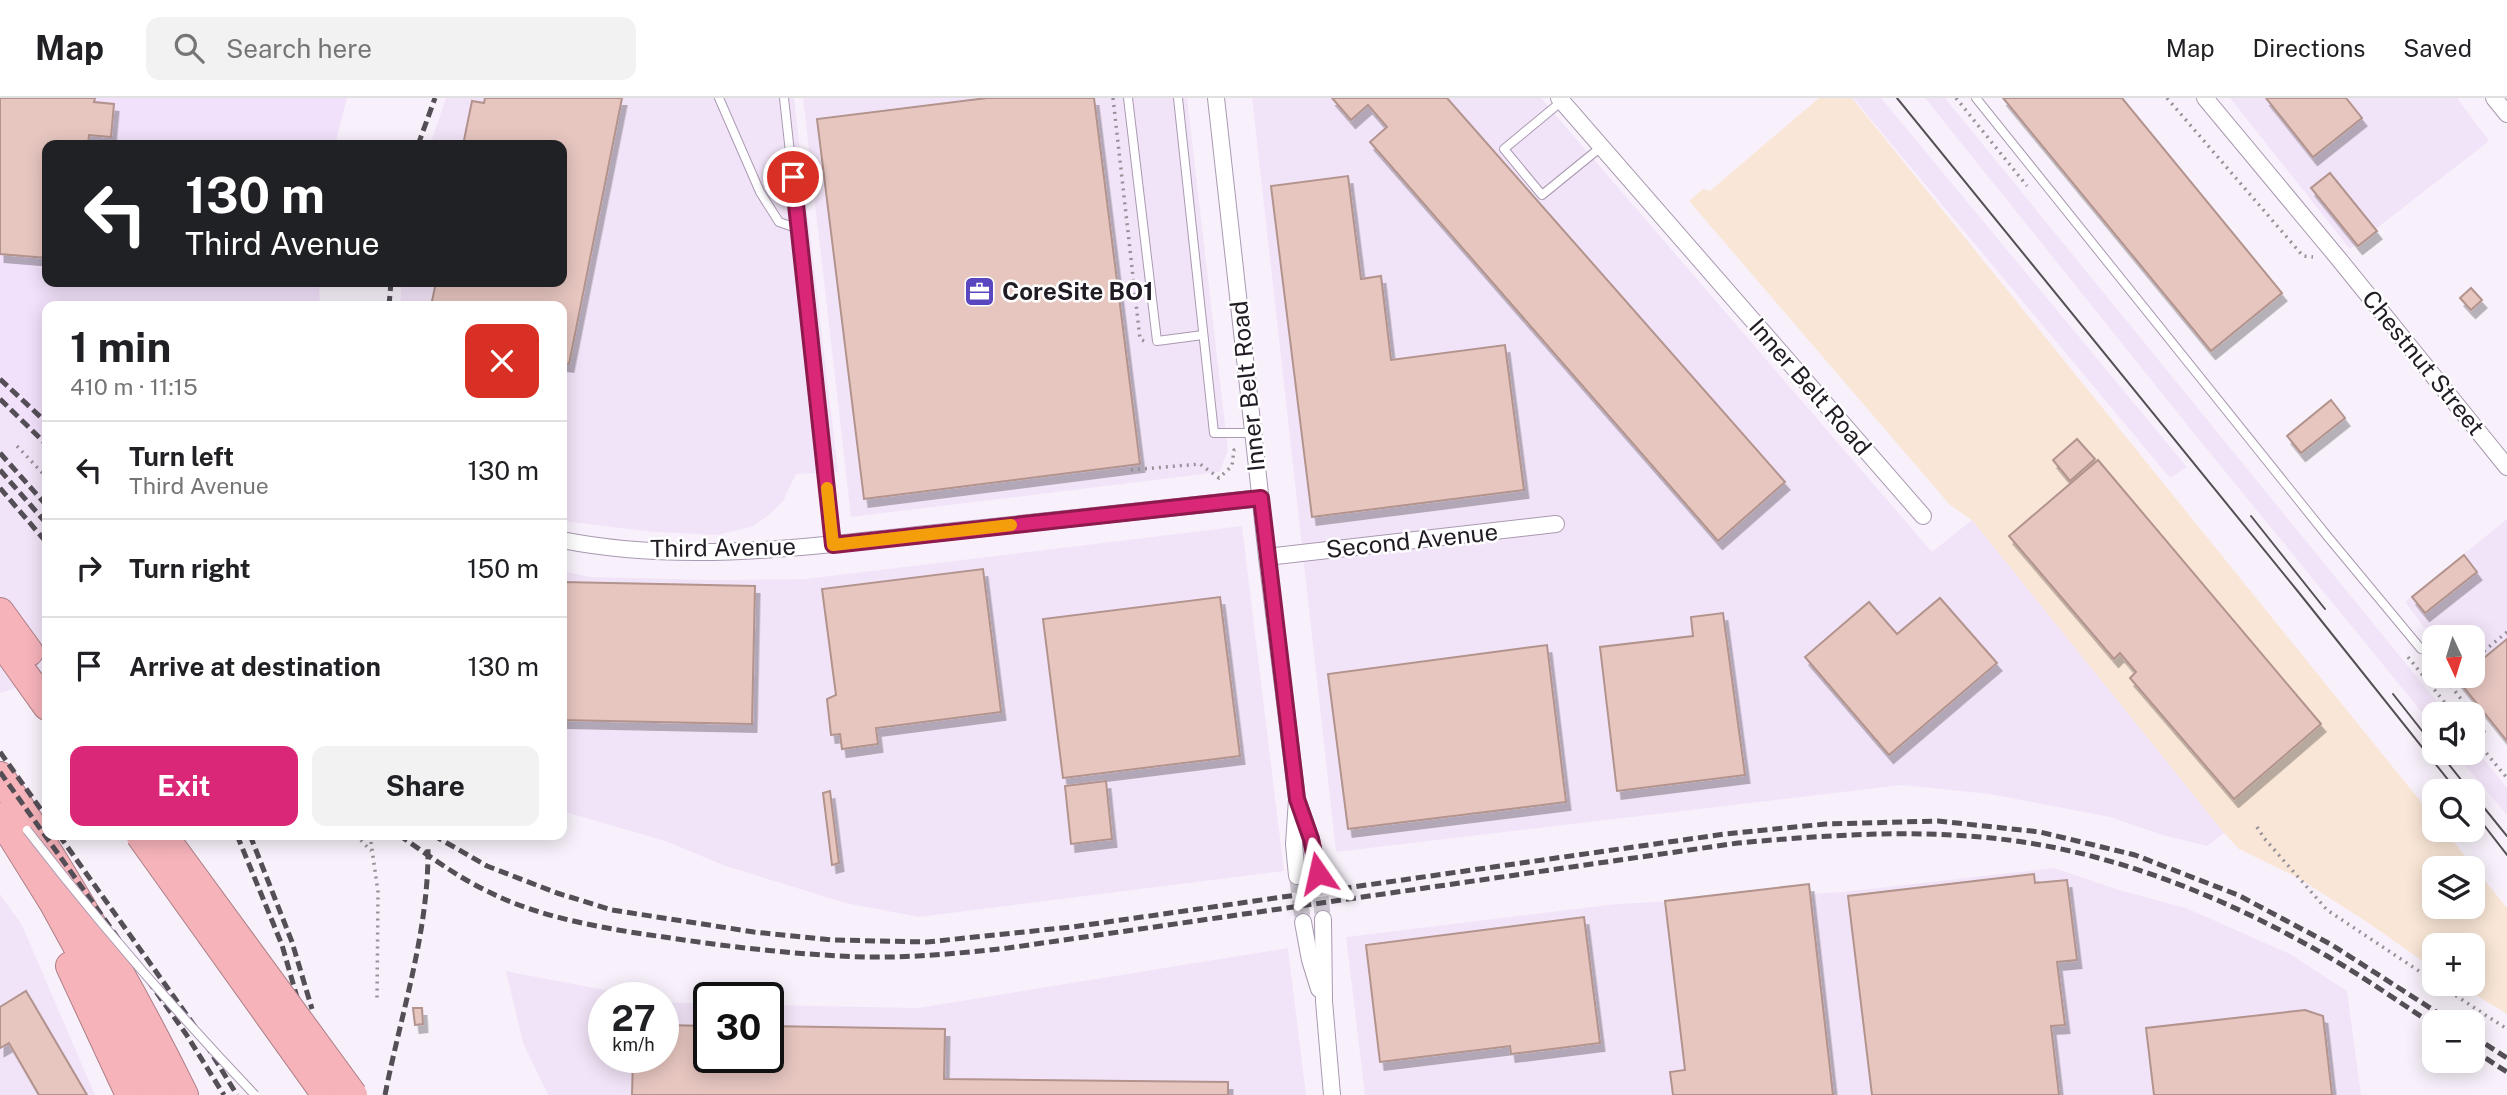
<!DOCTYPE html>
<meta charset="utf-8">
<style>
body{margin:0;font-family:"Public Sans",sans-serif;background:#f2f2f2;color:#202124;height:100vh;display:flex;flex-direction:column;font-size:26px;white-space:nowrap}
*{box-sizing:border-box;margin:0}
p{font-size:23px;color:#757577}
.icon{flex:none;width:38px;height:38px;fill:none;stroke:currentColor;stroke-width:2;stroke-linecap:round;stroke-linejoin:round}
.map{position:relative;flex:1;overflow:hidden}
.sheet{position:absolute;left:42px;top:203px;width:525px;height:539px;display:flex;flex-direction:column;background:#fff;border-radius:14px;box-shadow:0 4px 18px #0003}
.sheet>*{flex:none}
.banner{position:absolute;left:42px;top:42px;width:525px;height:147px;border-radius:14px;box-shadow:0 4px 18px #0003;background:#202124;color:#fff;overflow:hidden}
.needle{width:46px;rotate:176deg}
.buttons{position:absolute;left:2422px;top:527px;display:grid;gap:14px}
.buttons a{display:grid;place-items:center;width:63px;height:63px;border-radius:14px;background:#fff;box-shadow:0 4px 18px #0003;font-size:35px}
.speed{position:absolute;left:588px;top:884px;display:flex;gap:14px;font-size:35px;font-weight:700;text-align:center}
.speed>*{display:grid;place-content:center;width:91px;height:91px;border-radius:50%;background:#fff;box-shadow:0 4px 18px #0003;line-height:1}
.speed small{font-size:18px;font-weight:400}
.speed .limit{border:4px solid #111;border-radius:10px;background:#fff;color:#111}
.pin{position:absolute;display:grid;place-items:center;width:60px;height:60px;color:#fff;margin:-30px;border:4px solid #fff;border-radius:50%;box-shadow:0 2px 7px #0007}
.me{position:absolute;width:77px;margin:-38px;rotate:349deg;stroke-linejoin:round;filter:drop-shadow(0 0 5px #0008)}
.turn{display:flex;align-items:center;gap:24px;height:147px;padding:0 28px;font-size:32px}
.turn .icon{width:91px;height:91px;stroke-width:2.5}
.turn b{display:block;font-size:49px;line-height:60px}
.round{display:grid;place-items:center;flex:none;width:74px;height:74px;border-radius:14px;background:#f2f2f2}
.overview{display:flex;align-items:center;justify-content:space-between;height:119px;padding:0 28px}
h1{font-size:42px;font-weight:700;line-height:52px}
.cta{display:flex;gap:14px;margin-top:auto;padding:14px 28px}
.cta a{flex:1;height:80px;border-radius:14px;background:#db2777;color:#fff;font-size:28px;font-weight:700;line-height:80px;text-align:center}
.cta a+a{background:#f2f2f2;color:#202124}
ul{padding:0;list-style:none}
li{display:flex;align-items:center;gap:21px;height:98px;padding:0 28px;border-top:2px solid #e0e0e0}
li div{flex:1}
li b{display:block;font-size:26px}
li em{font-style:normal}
header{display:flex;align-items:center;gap:42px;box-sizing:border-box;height:98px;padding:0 35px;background:#fff;border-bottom:2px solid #e0e0e0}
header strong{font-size:33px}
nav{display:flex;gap:38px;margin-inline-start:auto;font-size:24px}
.search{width:490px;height:63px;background:#f2f2f2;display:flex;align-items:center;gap:18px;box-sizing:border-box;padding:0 24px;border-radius:14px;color:#757577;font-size:26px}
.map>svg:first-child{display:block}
.commercial{fill:#f9e6d6;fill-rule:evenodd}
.industrial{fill:#f2e4f8}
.built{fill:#f2e1fb}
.building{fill:#e7c6c0;stroke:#b2938d;stroke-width:2;filter:url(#shadow)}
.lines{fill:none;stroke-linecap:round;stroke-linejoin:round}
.minor-tunnel{stroke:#cdc6d0;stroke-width:16;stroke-dasharray:16 8;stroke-linecap:butt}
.service-casing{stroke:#a999b1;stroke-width:10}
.minor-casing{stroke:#a999b1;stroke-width:18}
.motorway-casing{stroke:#ab7e86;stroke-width:30}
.path{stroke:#969099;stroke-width:3.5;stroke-dasharray:2 5;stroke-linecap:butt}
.service{stroke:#fff;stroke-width:8}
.minor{stroke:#fff;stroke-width:16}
.motorway{stroke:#f6b3ba;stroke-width:28}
.tram{stroke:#544e57;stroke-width:2}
.rail{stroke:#544e57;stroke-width:5;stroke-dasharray:10 5;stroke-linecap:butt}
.service-bridge-casing{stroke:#a999b1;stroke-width:10;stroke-linecap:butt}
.motorway-bridge-casing{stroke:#ab7e86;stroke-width:30;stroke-linecap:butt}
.service-bridge{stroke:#fff;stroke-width:8}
.motorway-bridge{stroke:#f6b3ba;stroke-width:28}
.route-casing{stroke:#8e194d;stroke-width:18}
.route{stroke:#db2777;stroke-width:12}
.slow{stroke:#f59e0b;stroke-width:12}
.labels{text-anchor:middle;stroke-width:5;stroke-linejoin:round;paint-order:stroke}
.poi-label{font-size:24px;font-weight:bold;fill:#211b24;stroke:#fff;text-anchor:start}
.street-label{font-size:24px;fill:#211b24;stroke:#fff}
</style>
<header>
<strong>Map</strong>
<div class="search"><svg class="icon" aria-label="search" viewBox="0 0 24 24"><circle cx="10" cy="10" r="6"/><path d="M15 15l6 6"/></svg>Search here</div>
<nav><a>Map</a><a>Directions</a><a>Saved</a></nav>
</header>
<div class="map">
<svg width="2507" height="997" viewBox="0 0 2507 997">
<defs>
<filter id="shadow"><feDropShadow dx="4.5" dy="8" stdDeviation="0" flood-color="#0004"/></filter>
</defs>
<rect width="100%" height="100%" fill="#f8f1fb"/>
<!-- commercial -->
<path class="commercial" d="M1819,0H1852L2434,720V732H2444L2507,810V916L2458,886H2473V847H2434V871L2367,824L2300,781L2239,751L2224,735L1972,422L1950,407L1689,103L1703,91L1710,93ZM2434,770H2473V808H2434Z"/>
<!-- industrial -->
<g class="industrial">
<polygon points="446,0 794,0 838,374 796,376 783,403 769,417 751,429 717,437 654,434 562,423 562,208 400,208 402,184 562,184 562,47 430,47"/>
<polygon points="803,0 1187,0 1228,352 1220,374 851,419"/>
<polygon points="1252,0 1541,0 1932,454 1972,422 2224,735 2207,748 2162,737 2110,719 1989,696 1902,687 1336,754"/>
<polygon points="1853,0 1881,0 2187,369 2170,380"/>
<polygon points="1925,0 1945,0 2447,616 2434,616 2434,629 2201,344"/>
<polygon points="2230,0 2457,0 2489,43 2350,151"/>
<polygon points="0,303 47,349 47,580 0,595"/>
<polygon points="2507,421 2507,638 2461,578 2473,578 2473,539 2434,539 2434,542 2405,504"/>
<polygon points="1242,428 1284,773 919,819 845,805 723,767 665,743 562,713 562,473 591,479 715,482 805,481"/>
<polygon points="2473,648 2507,690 2507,717 2455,655 2473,654"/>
<polygon points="2054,770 2119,792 2186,810 2290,856 2347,893 2361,997 1365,997 1346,839 1616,806 1843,794"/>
<polygon points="0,796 22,827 95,997 0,997"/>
<polygon points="1288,850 1306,997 548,997 523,945 506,873 641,899 604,900 604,959 663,959 663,904 709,906 709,959 768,959 768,907 917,910"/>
</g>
<!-- built -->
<polygon class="built" points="0,0 347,0 335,47 47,47 47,184 319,184 320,208 47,208 47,349 0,303"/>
<!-- building -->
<g class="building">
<polygon points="0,0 95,0 94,4 114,6 111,39 89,37 88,47 47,47 47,160 0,156"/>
<polygon points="485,0 622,0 569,266 562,265 562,208 431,208 436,184 562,184 562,47 463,47 472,3 484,5"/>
<polygon points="987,0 1094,0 1140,366 864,401 817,21"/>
<polygon points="1332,0 1447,0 1785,384 1718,443 1370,44 1387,29 1368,7 1351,22"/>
<polygon points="2003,0 2122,0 2282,195 2211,253"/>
<polygon points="2266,0 2346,0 2362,20 2313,59"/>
<polygon points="2330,75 2377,133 2358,148 2311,90"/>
<polygon points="1348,78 1361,181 1381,178 1391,262 1505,247 1524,392 1312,419 1271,88"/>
<polygon points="2471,190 2482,202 2471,212 2460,200"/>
<polygon points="2331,302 2345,320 2301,355 2287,338"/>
<polygon points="2077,341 2095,361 2070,383 2053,362"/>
<polygon points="2098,362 2321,626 2234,701 2130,580 2136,574 2120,555 2114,561 2009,438"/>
<polygon points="2464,457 2477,474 2425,515 2412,499"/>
<polygon points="983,471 1001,614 876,630 878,646 842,651 840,636 831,637 827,601 836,597 822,491"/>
<polygon points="562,484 755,488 752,626 562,622"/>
<polygon points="1220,499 1240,658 1063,680 1043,521"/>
<polygon points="1940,500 1997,565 1889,657 1805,559 1869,504 1897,536"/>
<polygon points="1723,515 1745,677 1617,693 1600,549 1693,538 1691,519"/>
<polygon points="2507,541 2507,643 2457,581 2462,578 2473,578 2473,569"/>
<polygon points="1547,547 1566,704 1348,731 1328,576"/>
<polygon points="1106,683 1112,741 1071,746 1065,688"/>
<polygon points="830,693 839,765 832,767 823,695"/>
<polygon points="2034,776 2035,785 2067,782 2077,862 2057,864 2065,927 2051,928 2059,997 1872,997 1848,798"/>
<polygon points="1809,786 1833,997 1673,997 1670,974 1685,972 1665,803"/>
<polygon points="1584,819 1600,945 1511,956 1510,948 1380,964 1366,847"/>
<polygon points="26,893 87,997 39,997 9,945 0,950 0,909"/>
<polygon points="413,910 422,910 423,926 415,927"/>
<polygon points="2305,912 2323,918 2332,997 2154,997 2146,930"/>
<polygon points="663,927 709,928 709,959 768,959 768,928 945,931 944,981 1228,984 1228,997 632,997 633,959 663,959"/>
</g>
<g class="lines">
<!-- minor-tunnel -->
<g class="minor-tunnel">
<polyline points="1318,775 1323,821"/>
<polyline points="1297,778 1303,824"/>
</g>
<defs>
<g id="service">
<polyline points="719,0 760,94 779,124 799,131"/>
<polyline points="784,0 833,446"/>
<polyline points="1128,0 1157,243 1203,237"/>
<polyline points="1178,0 1214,335 1253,335"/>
<polyline points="1976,0 2328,439 2421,551 2434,554"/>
<polyline points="1562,3 1504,51 1542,97 1601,49"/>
</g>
<g id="minor">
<polyline points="1216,0 1267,459 1297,701 1294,746 1297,778"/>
<polyline points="1559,0 1923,418"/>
<polyline points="2205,0 2338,160 2507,369"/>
<polyline points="2494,0 2507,16"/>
<path d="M562,442C682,466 807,449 927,436C1039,424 1150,412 1261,400"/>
<polyline points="1267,459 1556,426"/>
<polyline points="1299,707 1311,741 1318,775"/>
<polyline points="1323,821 1324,903 1332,997"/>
<polyline points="1303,824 1310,862 1319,891"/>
</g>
<g id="motorway">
<polyline points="0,514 29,554"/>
<polyline points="0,542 47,608"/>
<path d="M0,678C67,781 130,887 184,997"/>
<polyline points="0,719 53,804 159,997"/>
<polyline points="70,868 130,997"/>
</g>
</defs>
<!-- service casing -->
<use href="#service" class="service-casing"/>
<!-- minor casing -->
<use href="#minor" class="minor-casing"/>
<!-- motorway casing -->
<use href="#motorway" class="motorway-casing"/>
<!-- path -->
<g class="path">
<polyline points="1113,0 1140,241 1144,243"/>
<polyline points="1956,0 2027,88"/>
<polyline points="2167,0 2303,158 2313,159"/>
<polyline points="17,348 47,380"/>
<polyline points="1131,372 1200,366 1219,380 1232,368 1234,352 1239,350"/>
<polyline points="2408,559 2454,616"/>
<polyline points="2473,562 2507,534"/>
<polyline points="2455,578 2448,584 2484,631 2484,638 2479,647"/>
<polyline points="2473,639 2507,680"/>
<polyline points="2257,729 2264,740 2327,812 2434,883"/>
<polyline points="356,737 371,753"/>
<polyline points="370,737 378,794 377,903"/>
<polyline points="2438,886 2507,931"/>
</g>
<!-- service -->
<use href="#service" class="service"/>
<!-- minor -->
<use href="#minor" class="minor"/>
<!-- motorway -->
<use href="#motorway" class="motorway"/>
<!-- tram -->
<g class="tram">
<polyline points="1897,0 2300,496 2457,693"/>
<polyline points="2251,418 2325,511"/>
<polyline points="2393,596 2434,648"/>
<polyline points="2439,654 2470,693"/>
<polyline points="2473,696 2507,738"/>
<polyline points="2473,713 2507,757"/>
</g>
<!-- rail -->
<g class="rail">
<polyline points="418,47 435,0"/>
<polyline points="389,208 391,184"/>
<polyline points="0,281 47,325"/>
<polyline points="0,301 47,347"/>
<polyline points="0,355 47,408"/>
<polyline points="0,372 47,426"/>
<polyline points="0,390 47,445"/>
<polyline points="0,654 47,720"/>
<polyline points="0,674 186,936 224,997"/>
<polyline points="59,737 196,930 237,997"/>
<polyline points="237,737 282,847 325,997"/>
<polyline points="250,737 292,844 312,911"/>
<path d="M399,737C428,757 457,779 489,794C540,820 607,831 664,839C730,849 798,857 865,859C913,860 961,855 1008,850L1738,745C1838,736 1941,729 2041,747C2141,765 2239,807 2327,858C2364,879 2399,904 2434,927"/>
<polyline points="433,737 487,768 557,795 612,812 754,834 833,842 927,844 1072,829 1725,736 1826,726 1938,723 2040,734 2135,757 2238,797 2332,847 2452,924"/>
<polyline points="2473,938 2507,960"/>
<polyline points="2473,952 2507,974"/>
<path d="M385,997C401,915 429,834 428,749"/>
</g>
<defs>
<path id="service-bridge" d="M27,732C98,824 175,913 255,997"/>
<g id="motorway-bridge">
<polyline points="140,737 326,997"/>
<polyline points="163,737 353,997"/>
</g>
</defs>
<!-- service-bridge casing -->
<use href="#service-bridge" class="service-bridge-casing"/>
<!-- motorway-bridge casing -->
<use href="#motorway-bridge" class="motorway-bridge-casing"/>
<!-- service-bridge -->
<use href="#service-bridge" class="service-bridge"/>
<!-- motorway-bridge -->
<use href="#motorway-bridge" class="motorway-bridge"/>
</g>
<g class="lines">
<defs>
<polyline id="route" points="793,79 833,447 1261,400 1297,701 1311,741 1318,775"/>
</defs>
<!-- route casing -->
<use href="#route" class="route-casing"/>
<!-- route -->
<use href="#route" class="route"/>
<!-- slow -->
<polyline class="slow" points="827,390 833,447 1011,427"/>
</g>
<!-- icons -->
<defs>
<symbol id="office-square" viewBox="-11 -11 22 22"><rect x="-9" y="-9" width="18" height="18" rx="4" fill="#5a46be" stroke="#fff"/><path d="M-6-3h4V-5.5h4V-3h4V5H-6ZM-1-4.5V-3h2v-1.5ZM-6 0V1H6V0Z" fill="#fff"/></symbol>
</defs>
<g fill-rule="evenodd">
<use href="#office-square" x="962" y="176" width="35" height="35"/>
</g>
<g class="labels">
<!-- poi labels -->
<g class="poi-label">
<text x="1002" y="202">CoreSite BO1</text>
</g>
<!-- street labels -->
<g class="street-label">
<text transform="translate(2423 265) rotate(51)" y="8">Chestnut Street</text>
<text transform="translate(1248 288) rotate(-96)" y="8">Inner Belt Road</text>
<text transform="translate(1810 289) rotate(49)" y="8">Inner Belt Road</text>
<text transform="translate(1412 443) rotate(-6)" y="8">Second Avenue</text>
<text transform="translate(723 450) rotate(-1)" y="8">Third Avenue</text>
</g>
</g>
</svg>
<div class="buttons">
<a><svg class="needle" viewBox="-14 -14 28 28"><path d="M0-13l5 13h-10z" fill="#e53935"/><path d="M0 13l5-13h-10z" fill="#757577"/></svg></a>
<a><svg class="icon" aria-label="sound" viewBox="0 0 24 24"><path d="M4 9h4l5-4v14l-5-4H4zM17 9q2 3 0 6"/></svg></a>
<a><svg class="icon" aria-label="search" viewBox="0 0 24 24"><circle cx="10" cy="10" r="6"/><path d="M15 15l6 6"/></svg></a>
<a><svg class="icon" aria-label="layers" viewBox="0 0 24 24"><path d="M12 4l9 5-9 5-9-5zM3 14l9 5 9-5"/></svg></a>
<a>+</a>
<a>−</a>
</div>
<div class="speed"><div>27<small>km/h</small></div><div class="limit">30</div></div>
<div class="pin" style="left:793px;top:79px;background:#d93025"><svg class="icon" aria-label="arrive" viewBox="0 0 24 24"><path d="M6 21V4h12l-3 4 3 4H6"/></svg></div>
<svg class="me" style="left:1318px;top:775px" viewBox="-20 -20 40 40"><path d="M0-17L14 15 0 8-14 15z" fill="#db2777" stroke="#fff" stroke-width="4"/></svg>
<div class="banner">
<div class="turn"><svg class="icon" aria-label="left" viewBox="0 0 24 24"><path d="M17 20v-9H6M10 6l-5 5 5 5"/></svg><div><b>130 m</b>Third Avenue</div></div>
</div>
<section class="sheet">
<div class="overview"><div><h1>1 min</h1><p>410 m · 11:15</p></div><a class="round" style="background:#d93025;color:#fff"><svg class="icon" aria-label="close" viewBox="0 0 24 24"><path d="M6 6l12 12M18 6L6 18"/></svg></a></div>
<ul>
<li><svg class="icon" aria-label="left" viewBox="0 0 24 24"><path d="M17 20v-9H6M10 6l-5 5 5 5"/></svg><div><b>Turn left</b><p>Third Avenue</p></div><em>130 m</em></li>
<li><svg class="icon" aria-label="right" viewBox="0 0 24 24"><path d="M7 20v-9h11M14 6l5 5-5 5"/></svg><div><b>Turn right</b></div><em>150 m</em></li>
<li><svg class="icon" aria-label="arrive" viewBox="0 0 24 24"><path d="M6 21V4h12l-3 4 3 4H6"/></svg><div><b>Arrive at destination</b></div><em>130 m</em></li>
</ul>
<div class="cta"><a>Exit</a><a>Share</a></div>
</section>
</div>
